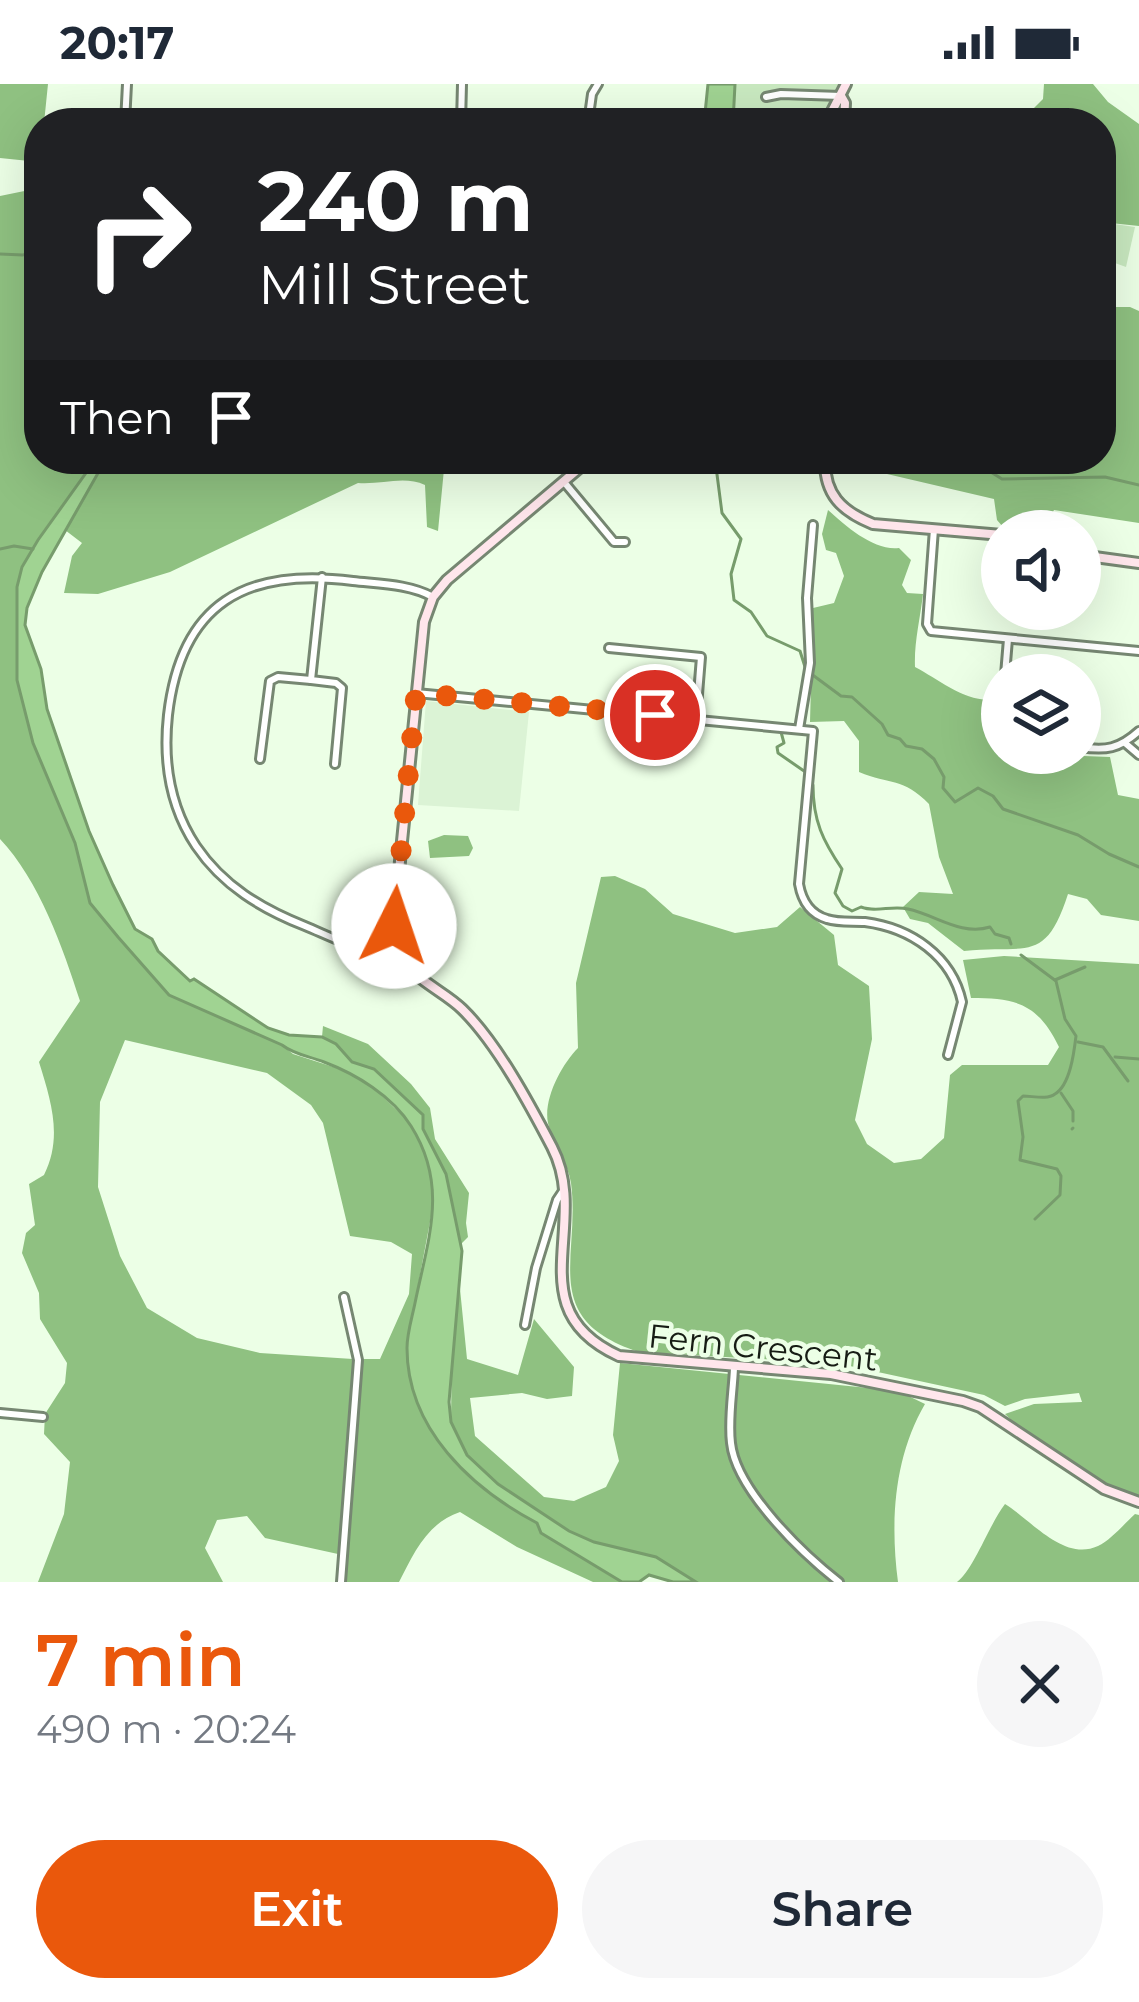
<!DOCTYPE html>
<meta charset="utf-8">
<style>
body{margin:0;font-family:Montserrat,sans-serif;background:#f6f6f7;color:#1f2937;height:100vh;display:flex;flex-direction:column;font-size:45px;white-space:nowrap}
*{box-sizing:border-box;margin:0}
p{font-size:39px;color:#747a83}
.icon{flex:none;width:66px;height:66px;fill:none;stroke:currentColor;stroke-width:2;stroke-linecap:round;stroke-linejoin:round}
.map{position:relative;height:1498px;overflow:hidden}
.details{display:flex;flex-direction:column;background:#fff;flex:1}
.details>*{flex:none}
.guide{position:absolute;left:24px;top:24px;width:1092px;height:366px;border-radius:48px;box-shadow:0 12px 48px #0002;background:#202124;color:#fff;overflow:hidden}
.buttons{position:absolute;left:981px;top:426px;display:grid;gap:24px}
.buttons a{display:grid;place-items:center;width:120px;height:120px;border-radius:50%;background:#fff;box-shadow:0 12px 48px #0002;font-size:60px}
.pin{position:absolute;display:grid;place-items:center;width:102px;height:102px;color:#fff;margin:-51px;border:6px solid #fff;border-radius:50%;box-shadow:0 3px 12px #0007}
.me{position:absolute;width:132px;margin:-66px;rotate:4deg;stroke-linejoin:round;filter:drop-shadow(0 0 9px #0008)}
.turn{display:flex;align-items:center;gap:42px;height:252px;padding:0 36px;font-size:54px}
.turn .icon{width:156px;height:156px;stroke-width:2.5}
.turn b{display:block;font-size:84px;line-height:102px}
.then{display:flex;align-items:center;height:114px;padding:0 36px;background:#0003;gap:24px;font-size:45px}
.round{display:grid;place-items:center;flex:none;width:126px;height:126px;border-radius:63px;background:#f6f6f7}
.headline{display:flex;align-items:center;justify-content:space-between;height:204px;padding:0 36px}
h1{font-size:72px;font-weight:600;line-height:90px;color:#ea580c}
.primary-button{display:flex;gap:24px;margin-top:auto;padding:24px 36px}
.primary-button a{flex:1;height:138px;border-radius:72px;background:#ea580c;color:#fff;font-size:48px;font-weight:600;line-height:138px;text-align:center}
.primary-button a+a{background:#f6f6f7;color:#1f2937}
.status{display:flex;justify-content:space-between;align-items:center;height:84px;padding:0 60px;background:#fff;direction:ltr}
.status svg{height:33px;fill:currentColor}
.map>svg:first-child{display:block}
.built{fill:#dbf3d5}
.green{fill:#c9e9c0}
.forest{fill:#8fc181}
.water{fill:#a0d392;stroke:#779c6c;stroke-width:3}
.lines{fill:none;stroke-linecap:round;stroke-linejoin:round}
.stream{stroke:#779c6c;stroke-width:3}
.street-casing{stroke:#768772;stroke-width:12}
.secondary-casing{stroke:#768772;stroke-width:14}
.street{stroke:#fff;stroke-width:6}
.secondary{stroke:#ffe6ec;stroke-width:8}
.route{stroke:#ea580c;stroke-width:21;stroke-dasharray:0 37.8}
.labels{text-anchor:middle;stroke-width:9;stroke-linejoin:round;paint-order:stroke}
.street-label{font-size:33px;fill:#161c14;stroke:#ecffe6}
</style>
<div class="status"><b>20:17</b><svg viewBox="0 0 49 12"><path d="M0 12V9h3v3zM5 12V6h3v6zM10 12V3h3v9zM15 12V0h3v12zM26 1h20v11H26zM47 4h2v5h-2z"/></svg></div>
<div class="map">
<svg width="1139" height="1498" viewBox="0 0 1139 1498">
<rect width="100%" height="100%" fill="#ecffe6"/>
<!-- built -->
<polygon class="built" points="426,617 529,628 519,727 418,721"/>
<!-- green -->
<g class="green">
<polygon points="726,0 840,0 820,39 725,39"/>
<polygon points="1107,139 1135,143 1126,183 1104,175"/>
</g>
<!-- forest -->
<g class="forest">
<polygon points="0,0 48,0 44,39 39,39 39,78 0,74"/>
<polygon points="1044,0 1093,0 1108,18 1139,40 1139,142 1101,138 1101,39 1019,39 1043,15"/>
<path d="M39,104V375H96L47,444L17,503L33,659L75,759L90,819L118,853L169,911L282,961L293,970L349,988L375,1005L408,1037L420,1057L436,1106L410,1244L412,1304L503,1417L537,1439L561,1462L622,1498H593L517,1463L460,1428C427,1439 414,1469 399,1498H345L363,1275H380L409,1210L412,1170L391,1158L350,1152L323,1039L311,1021L267,989L125,956L100,1018L98,1103L120,1172L147,1224L197,1254L260,1269L353,1275L338,1470L265,1454L247,1432L217,1436L205,1464L223,1498H38L64,1430L70,1378L44,1350L45,1330L65,1299L67,1279L40,1235L39,1209L22,1169L26,1149L35,1141L29,1100L44,1091C63,1053 51,1017 39,978L80,917C63,864 39,796 0,755V112Z"/>
<polygon points="1101,223 1130,223 1139,227 1139,439 1054,426 1043,447 1003,443 997,436 994,415 887,390 876,381 876,375 1101,375"/>
<path d="M106,375L287,376L336,380L352,388C362,382 430,375 445,375L438,447L427,443L425,401C404,391 381,401 358,399L170,488L98,510L64,509L72,472L82,459L65,446Z"/>
<path d="M828,426C847,443 874,467 899,464L911,476L902,501L907,509L923,510C920,536 914,558 915,583C940,596 967,620 996,615L1002,627V669L1110,673L1118,711L1139,715V837L1101,831L1087,815L1068,810C1045,881 1027,860 964,867L928,839L910,835L903,823L919,808L953,810L939,773L929,720C903,693 890,701 859,688V657L844,637L810,638L813,524L834,519L844,492L836,469L826,466L822,450Z"/>
<polygon points="444,751 468,752 473,764 469,772 430,774 428,757"/>
<path d="M615,792L645,805L673,830L735,849L777,843L800,823L834,851L838,881L869,902L872,955L855,1036L867,1060L894,1079L921,1075L944,1054L950,991L962,981H1048L1059,963C1038,920 1017,914 971,914L963,876L1004,872L1139,880V1414C1091,1399 1041,1366 1005,1330L1034,1320L1082,1318L1079,1309L1025,1315L1005,1322L984,1311L850,1282L830,1265H811L795,1277L639,1268C538,1235 581,1174 571,1099C568,1078 552,1060 548,1039C543,1015 562,980 578,964L576,899L601,793Z"/>
<polygon points="323,942 368,960 411,1000 430,1024 435,1055 469,1109 466,1139 468,1153 461,1160 446,1090 423,1045 423,1031 374,985 352,978 336,960 322,953"/>
<path d="M459,1195L467,1275L518,1291L534,1235L574,1283L572,1312L547,1315L522,1309L470,1314L475,1352L544,1413L574,1417L606,1403L619,1377L613,1351L620,1279L898,1307L925,1320C894,1373 890,1438 898,1498H696L656,1473L594,1458L568,1447L498,1400L467,1372L451,1337L452,1256Z"/>
<path d="M1005,1420C1031,1436 1064,1478 1098,1462C1111,1456 1124,1440 1135,1430L1139,1431V1498H957C974,1485 989,1441 1005,1420Z"/>
</g>
<!-- water -->
<g class="water">
<polygon points="708,0 735,0 733,39 704,39"/>
<path d="M96,375H106L42,488L27,524L25,541L41,585L47,625L89,747L113,801L135,845L152,855L158,867L190,897L194,895L268,944L289,951L322,953L336,960L352,978L374,985L423,1031V1045L446,1090L462,1167L449,1318L451,1338L467,1371L498,1400L569,1447L594,1458L656,1473L696,1498H673L649,1491L639,1498H622L541,1449L537,1439C471,1404 407,1345 407,1264C407,1249 412,1234 415,1219C428,1155 449,1102 411,1042C392,1012 356,990 324,978C309,972 295,971 282,961L169,911L118,853L90,819L75,759L33,659L17,596V503L22,483L38,456Z"/>
</g>
<g class="lines">
<!-- stream -->
<g class="stream">
<polyline points="0,170 23,171 39,164"/>
<polyline points="55,375 57,382"/>
<polyline points="715,375 722,429 741,455 731,490 734,516 751,528 767,552 800,567 806,586 841,612 852,613 882,640 888,651 900,655 906,662 922,665 934,675 944,693 943,704 955,718 978,704 993,712 1003,725 1078,751 1109,770 1139,783"/>
<polyline points="970,375 1002,395 1105,393 1139,401"/>
<polyline points="0,465 14,462 33,465"/>
<polyline points="781,648 784,659 777,663 778,669 804,687"/>
<path d="M813,701C813,737 823,757 842,785L835,809L843,822L852,827L861,823C877,829 891,821 908,825C936,831 961,852 990,843L995,850L1009,854L1011,860"/>
<path d="M1021,871L1056,897L1065,935L1076,952C1074,969 1070,1001 1055,1010C1047,1016 1033,1012 1023,1012L1018,1017L1023,1053L1020,1076L1057,1085L1061,1092L1060,1111L1035,1135"/>
<polyline points="1055,896 1085,883"/>
<polyline points="1078,958 1103,963 1128,997"/>
<polyline points="1115,973 1139,975"/>
<polyline points="1061,1009 1073,1027 1073,1037"/>
<polyline points="1072,1045 1073,1044"/>
</g>
<defs>
<g id="street">
<polyline points="766,13 781,10 841,12"/>
<polyline points="125,39 127,0"/>
<polyline points="461,39 462,0"/>
<polyline points="588,39 592,10 598,0"/>
<polyline points="564,398 614,458 625,458"/>
<polyline points="934,445 927,540 931,547 1139,567"/>
<polyline points="322,493 311,596 336,599 342,604 335,680"/>
<polyline points="609,564 701,573 696,635"/>
<polyline points="1005,591 1008,555"/>
<path d="M416,609L813,647L799,800C802,817 810,830 827,835C839,839 853,837 865,838C911,844 952,872 962,918L948,971"/>
<polyline points="799,645 810,579 807,514 813,441"/>
<polyline points="1125,659 1139,671"/>
<path d="M1080,663C1106,667 1119,665 1139,647"/>
<polyline points="260,675 270,597 278,593 311,596"/>
<path d="M400,870C369,873 334,854 305,842C262,825 223,802 196,762C170,723 163,677 168,631C181,519 246,483 353,497C380,500 409,500 433,513"/>
<polyline points="525,1241 536,1184 557,1116 563,1107"/>
<path d="M734,1284C733,1308 728,1335 731,1359C736,1406 803,1470 839,1498"/>
<polyline points="0,1329 43,1333"/>
<polyline points="341,1498 358,1276 344,1213"/>
</g>
<g id="secondary">
<polyline points="841,12 845,19 844,39"/>
<polyline points="826,39 846,0"/>
<path d="M590,375L447,496L433,513L424,538L395,827C394,845 395,864 406,879C419,898 446,909 462,925C497,959 530,1021 552,1063C592,1140 516,1225 619,1272L831,1290L963,1317L980,1323L1104,1405L1139,1418"/>
<path d="M825,375C824,410 841,427 873,440L1002,451"/>
<polyline points="1080,471 1139,479"/>
</g>
</defs>
<!-- street casing -->
<use href="#street" class="street-casing"/>
<!-- secondary casing -->
<use href="#secondary" class="secondary-casing"/>
<!-- street -->
<use href="#street" class="street"/>
<!-- secondary -->
<use href="#secondary" class="secondary"/>
</g>
<g class="lines">
<!-- route -->
<polyline class="route" points="394,842 416,609 655,631"/>
</g>
<g class="labels">
<!-- street labels -->
<g class="street-label">
<text transform="translate(763 1263) rotate(6)" y="12">Fern Crescent</text>
</g>
</g>
</svg>
<div class="buttons">
<a><svg class="icon" aria-label="sound" viewBox="0 0 24 24"><path d="M4 9h4l5-4v14l-5-4H4zM17 9q2 3 0 6"/></svg></a>
<a><svg class="icon" aria-label="layers" viewBox="0 0 24 24"><path d="M12 4l9 5-9 5-9-5zM3 14l9 5 9-5"/></svg></a>
</div>
<div class="pin" style="left:655px;top:631px;background:#d93025"><svg class="icon" aria-label="arrive" viewBox="0 0 24 24"><path d="M6 21V4h12l-3 4 3 4H6"/></svg></div>
<svg class="me" style="left:394px;top:842px" viewBox="-20 -20 40 40"><circle r="19" fill="#fff"/><path d="M0-13L10 11 0 6-10 11z" fill="#ea580c"/></svg>
<div class="guide">
<div class="turn"><svg class="icon" aria-label="right" viewBox="0 0 24 24"><path d="M7 20v-9h11M14 6l5 5-5 5"/></svg><div><b>240 m</b>Mill Street</div></div>
<div class="then">Then<svg class="icon" aria-label="arrive" viewBox="0 0 24 24"><path d="M6 21V4h12l-3 4 3 4H6"/></svg></div>
</div>
</div>
<section class="details">
<div class="headline"><div><h1>7 min</h1><p>490 m · 20:24</p></div><a class="round"><svg class="icon" aria-label="close" viewBox="0 0 24 24"><path d="M6 6l12 12M18 6L6 18"/></svg></a></div>
<div class="primary-button"><a>Exit</a><a>Share</a></div>
</section>
